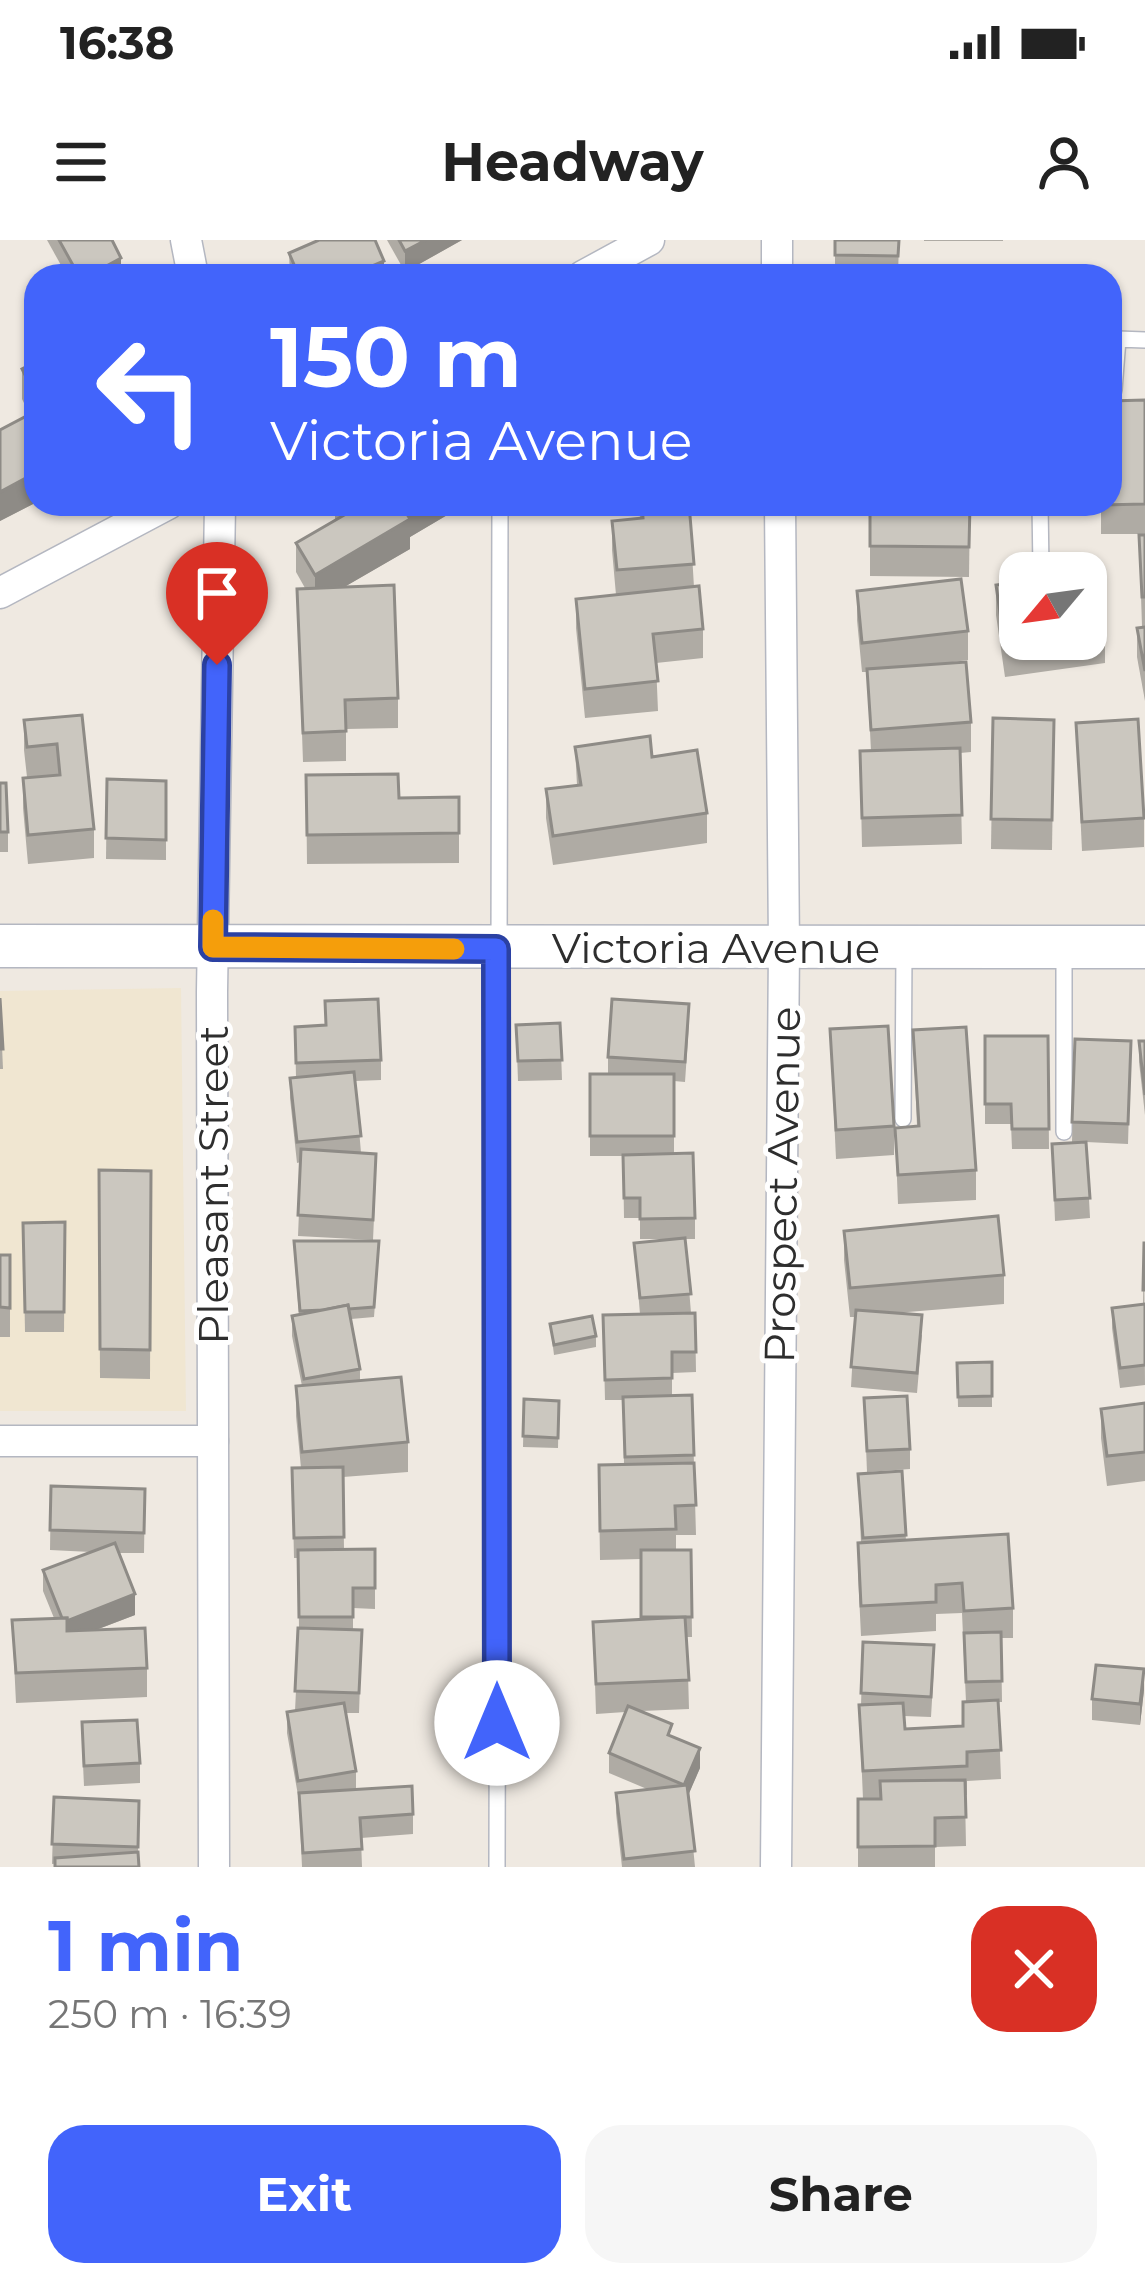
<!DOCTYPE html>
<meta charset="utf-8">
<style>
body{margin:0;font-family:Montserrat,sans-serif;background:#f6f6f6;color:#222;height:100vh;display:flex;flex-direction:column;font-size:45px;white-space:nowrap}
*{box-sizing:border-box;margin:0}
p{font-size:39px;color:#767676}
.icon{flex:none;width:66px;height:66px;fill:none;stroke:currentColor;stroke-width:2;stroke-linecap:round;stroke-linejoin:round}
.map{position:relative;height:1627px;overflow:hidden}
.sheet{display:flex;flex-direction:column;background:#fff;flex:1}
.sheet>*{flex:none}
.banner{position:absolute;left:24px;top:24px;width:1098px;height:252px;border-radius:36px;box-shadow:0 3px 9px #0004;background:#4264fb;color:#fff;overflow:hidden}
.needle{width:78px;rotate:241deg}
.fabs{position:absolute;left:999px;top:312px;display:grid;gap:24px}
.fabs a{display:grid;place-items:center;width:108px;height:108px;border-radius:24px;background:#fff;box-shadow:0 3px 9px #0004;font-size:60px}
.pin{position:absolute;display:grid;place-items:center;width:102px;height:102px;color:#fff;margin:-123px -51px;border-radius:50% 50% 50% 0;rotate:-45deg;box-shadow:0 0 12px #0007}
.pin .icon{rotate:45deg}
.me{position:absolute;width:132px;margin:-66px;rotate:0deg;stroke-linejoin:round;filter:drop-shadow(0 0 9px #0008)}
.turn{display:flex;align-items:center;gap:42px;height:252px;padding:0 48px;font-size:54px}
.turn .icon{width:156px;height:156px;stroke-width:2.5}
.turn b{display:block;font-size:84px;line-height:102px}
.round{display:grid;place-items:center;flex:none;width:126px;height:126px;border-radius:36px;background:#f6f6f6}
.head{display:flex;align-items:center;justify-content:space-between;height:204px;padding:0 48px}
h1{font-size:72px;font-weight:700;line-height:90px;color:#4264fb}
.primary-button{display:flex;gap:24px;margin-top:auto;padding:24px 48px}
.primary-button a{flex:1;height:138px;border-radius:36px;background:#4264fb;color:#fff;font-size:48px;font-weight:700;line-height:138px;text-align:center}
.primary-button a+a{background:#f6f6f6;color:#222}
.status{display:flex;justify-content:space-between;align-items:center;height:84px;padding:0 60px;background:#fff;direction:ltr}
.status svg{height:33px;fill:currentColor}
header{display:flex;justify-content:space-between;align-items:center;height:156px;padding:0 48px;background:#fff;font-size:54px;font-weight:700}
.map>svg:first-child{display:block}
.education{fill:#f0e6d1}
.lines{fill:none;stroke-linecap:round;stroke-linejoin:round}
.lane-casing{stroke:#b4b7c1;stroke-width:18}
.street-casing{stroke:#b4b7c1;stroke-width:33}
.secondary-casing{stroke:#b4b7c1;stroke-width:45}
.lane{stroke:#fff;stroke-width:15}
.street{stroke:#fff;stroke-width:30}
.secondary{stroke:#fff;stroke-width:42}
.wall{fill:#afaba4}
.shaded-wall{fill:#8e8b86}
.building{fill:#cbc7bf;stroke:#8e8b86;stroke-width:3}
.route-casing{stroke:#2b41a3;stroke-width:30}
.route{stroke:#4264fb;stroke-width:21}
.slow{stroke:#f59e0b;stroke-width:21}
.labels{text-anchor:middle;stroke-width:10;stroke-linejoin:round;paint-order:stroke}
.street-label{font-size:42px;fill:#2e2e2e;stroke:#fff}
</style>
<div class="status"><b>16:38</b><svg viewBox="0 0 49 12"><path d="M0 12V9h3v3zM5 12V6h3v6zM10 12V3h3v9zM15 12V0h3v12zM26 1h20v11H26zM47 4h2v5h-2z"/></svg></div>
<header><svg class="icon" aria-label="menu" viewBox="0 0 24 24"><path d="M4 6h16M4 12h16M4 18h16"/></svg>Headway<svg class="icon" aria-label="person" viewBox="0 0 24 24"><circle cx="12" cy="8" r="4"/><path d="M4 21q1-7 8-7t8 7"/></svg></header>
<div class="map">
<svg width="1145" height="1627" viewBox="0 0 1145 1627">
<rect width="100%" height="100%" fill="#efe9e1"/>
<!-- education -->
<polygon class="education" points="181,748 186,1171 0,1171 0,751"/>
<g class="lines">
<defs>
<g id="lane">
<polyline points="1110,150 1114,150 1118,99 1145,100"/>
<polyline points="1040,264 1041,329"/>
<polyline points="903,879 904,710"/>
<polyline points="1064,892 1064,710"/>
<polyline points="497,1627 500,264"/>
</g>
<g id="street">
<polyline points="186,0 193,36"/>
<polyline points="777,0 777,36"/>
<polyline points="583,36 649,0"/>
<polyline points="0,353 168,264"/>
<polyline points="0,1201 213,1201"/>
<polyline points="214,1627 212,752 220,264"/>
<polyline points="776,1627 784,707 780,264"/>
</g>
<polyline id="secondary" points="0,706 1145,707"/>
</defs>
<!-- lane casing -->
<use href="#lane" class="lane-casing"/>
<!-- street casing -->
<use href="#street" class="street-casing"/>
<!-- secondary casing -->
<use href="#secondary" class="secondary-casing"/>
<!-- lane -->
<use href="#lane" class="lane"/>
<!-- street -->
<use href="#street" class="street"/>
<!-- secondary -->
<use href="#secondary" class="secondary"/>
</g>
<!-- wall -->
<g class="wall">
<polygon points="47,0 112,0 121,36 67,36"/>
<polygon points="387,0 462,0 405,32"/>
<polygon points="835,0 899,0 898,36 835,36"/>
<rect x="924" y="0" width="79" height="1"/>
<polygon points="289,13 384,36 290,36"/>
<polygon points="36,122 35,263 0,281 0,190 30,175 22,159 22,129"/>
<polygon points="1145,160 1145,294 1101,294 1101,264"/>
<polygon points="335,264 454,264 454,271 410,297 410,309 344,347 398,458 398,488 346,489 346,521 303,522 297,349 305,348 296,332 296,303 335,280"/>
<polygon points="639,264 689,264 694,347 703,389 703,418 656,423 658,471 585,478 576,388 576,359 616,355 612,310 612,281 640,278"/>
<polygon points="870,264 970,264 969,337 870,336"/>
<polygon points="1139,295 1145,295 1145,386 1142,386"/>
<polygon points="1086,334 1105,394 1105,423 1005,437 996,375 996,345 1020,399 1086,399"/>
<polygon points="857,351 968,391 968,420 930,425 971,482 971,512 960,513 962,604 862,607 860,511 871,511 867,432 862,432 857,380"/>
<polygon points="1145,387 1145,461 1137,417 1137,388"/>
<polygon points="82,475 94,589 94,618 28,624 23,568 23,538 58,535 27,537 24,510 24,480"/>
<polygon points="993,478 1054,480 1052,610 991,609"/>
<polygon points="1076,483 1144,578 1144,607 1082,611"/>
<polygon points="575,507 652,517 707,573 707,603 553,625 546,578 546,549 577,545"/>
<polygon points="306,535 399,558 459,557 459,623 307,624"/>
<polygon points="107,539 166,541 166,620 106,619"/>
<polygon points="0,543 8,592 8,612 0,612"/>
<polygon points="0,758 3,829 0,829"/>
<polygon points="560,783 562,840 518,841 516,785"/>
<polygon points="689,784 685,842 674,841 674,914 695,978 695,999 685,999 691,1073 695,1073 696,1132 672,1133 672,1155 692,1155 696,1295 676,1295 676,1310 691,1310 692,1397 687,1397 689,1469 642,1471 672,1497 700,1528 688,1555 695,1627 622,1627 616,1573 616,1553 647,1549 609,1533 609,1513 625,1472 596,1474 593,1382 641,1379 641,1319 600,1320 599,1254 624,1224 623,1160 605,1160 603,1075 640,1074 634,1003 675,999 640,999 640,978 624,978 623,916 590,916 590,834 608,834 608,817"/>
<polygon points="295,787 381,820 381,840 355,841 361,913 376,934 373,1000 298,996 301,922 297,923 290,858 290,838 296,838"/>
<polygon points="830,789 894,886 894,915 836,919"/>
<polygon points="913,790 976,930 976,960 898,964 895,888 917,886"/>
<polygon points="985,796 1048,796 1049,909 1012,909 1011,884 985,884"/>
<polygon points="1075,799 1131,801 1128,904 1086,902 1090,978 1055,981 1052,904 1082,902 1072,902"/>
<polygon points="1139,801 1145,801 1145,875 1139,822"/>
<polygon points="99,930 151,931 150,1139 100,1138"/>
<polygon points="65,982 64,1092 25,1092 23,983"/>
<polygon points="844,991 1004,1035 1004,1064 896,1073 922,1095 917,1153 851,1147 855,1077 850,1077 844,1020"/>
<polygon points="1144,1003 1145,1145 1120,1148 1112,1088 1112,1068 1143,1065"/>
<polygon points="294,1011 379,1011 374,1077 351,1079 360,1129 360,1141 408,1202 408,1232 343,1237 344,1310 375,1348 375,1369 353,1368 353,1390 362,1390 359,1473 345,1473 356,1531 356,1550 413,1574 413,1594 361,1598 362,1627 302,1627 299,1561 287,1493 287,1472 295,1471 299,1388 298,1318 294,1318 292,1228 301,1228 296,1176 296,1146 302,1146 292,1096 292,1076 299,1075"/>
<rect x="0" y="1015" width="10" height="82"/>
<polygon points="550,1084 596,1096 596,1107 554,1115"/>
<polygon points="992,1122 992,1167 958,1167 957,1123"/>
<polygon points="864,1158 910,1209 910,1229 867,1232"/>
<polygon points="524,1159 559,1161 558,1208 523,1207"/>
<polygon points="1145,1163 1145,1241 1107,1246 1101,1198 1101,1169"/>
<polygon points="902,1231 906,1301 1013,1368 1013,1398 1001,1398 1002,1462 998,1462 1001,1539 967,1541 967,1555 965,1555 966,1606 935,1607 935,1627 858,1627 858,1559 863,1559 859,1465 861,1465 863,1402 934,1426 931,1477 904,1476 905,1489 963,1486 966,1462 962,1373 936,1374 936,1391 861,1396 858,1333 858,1303 861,1303 858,1234"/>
<polygon points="51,1246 145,1249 144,1313 118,1313 135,1375 96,1390 147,1428 147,1457 16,1463 12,1380 54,1378 43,1351 43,1330 91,1312 50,1310"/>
<polygon points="1144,1450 1140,1485 1092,1480 1092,1459"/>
<polygon points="82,1502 140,1523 140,1543 84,1546"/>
<polygon points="54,1557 139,1561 138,1613 52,1624"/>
</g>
<!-- shaded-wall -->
<g class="shaded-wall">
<polygon points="426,0 462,0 405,32 405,11"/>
<polygon points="121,18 121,36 88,36"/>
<polygon points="384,21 384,36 349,36"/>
<polygon points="36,211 35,263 0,281 0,252 26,217"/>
<polygon points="416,264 454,264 454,271 410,297 410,309 315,364 315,335"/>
<polygon points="135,1354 135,1375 64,1402 64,1382"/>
<polygon points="1144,1429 1144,1450 1140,1485 1140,1464"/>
<polygon points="700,1508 700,1528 684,1565 684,1545"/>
</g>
<!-- building -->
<g class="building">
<polygon points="59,0 112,0 121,18 88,36 79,36"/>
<polygon points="319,0 375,0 384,21 349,36 299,36 289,13"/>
<polygon points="399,0 426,0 405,11"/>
<polygon points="835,0 899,0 898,16 835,15"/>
<polygon points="36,122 36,157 22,129"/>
<polygon points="1145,160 1145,264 1101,265 1110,264 1110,161"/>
<polygon points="36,171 36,211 26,217 35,233 0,252 0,190"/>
<polygon points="340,264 416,264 405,271 410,279 315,335 296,303 346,274"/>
<polygon points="642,264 689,264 694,324 617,330 612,281 643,278"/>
<polygon points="870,264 970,264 969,307 870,306"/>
<polygon points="1139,295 1145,295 1145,357 1142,357"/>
<polygon points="1096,332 1105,394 1086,396 1086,334"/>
<polygon points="961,339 968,391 862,403 857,351"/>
<polygon points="1020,342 1020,399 1066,399 1005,407 996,345"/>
<polygon points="394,345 398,458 345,460 346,491 303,493 297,349"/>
<polygon points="699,346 703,389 653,394 658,441 585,449 576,359"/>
<polygon points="1145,387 1145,431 1137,388"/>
<polygon points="966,422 971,482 871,490 867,429"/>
<polygon points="82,475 94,589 28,595 23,538 60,535 57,504 27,507 24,480"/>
<polygon points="993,478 1054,480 1052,580 991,579"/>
<polygon points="1138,479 1144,578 1082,582 1076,483"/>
<polygon points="650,496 652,517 697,510 707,573 553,596 546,549 581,545 575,507"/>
<polygon points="960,508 962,575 862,578 860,511"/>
<polygon points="398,534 399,558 459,557 459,593 307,595 306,535"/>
<polygon points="107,539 166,541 166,600 106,598"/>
<polygon points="0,543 6,543 8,592 0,592"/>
<polygon points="0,758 3,809 0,809"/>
<polygon points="378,759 381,820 296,823 295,787 326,785 325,761"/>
<polygon points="612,759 689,764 685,822 608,817"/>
<polygon points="560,783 562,820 518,821 516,785"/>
<polygon points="888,786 894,886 836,890 830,789"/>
<polygon points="966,787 976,930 898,935 895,888 919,886 913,790"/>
<polygon points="985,796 1048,796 1049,889 1012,889 1011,864 985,864"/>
<polygon points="1075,799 1131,801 1128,884 1072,882"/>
<polygon points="1139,801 1145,801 1145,855"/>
<polygon points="354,832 361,896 297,902 290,838"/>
<rect x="590" y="834" width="84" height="62"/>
<polygon points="1086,902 1090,958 1055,960 1052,904"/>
<polygon points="301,909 376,914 373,980 298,975"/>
<polygon points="693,913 695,978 640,979 640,958 624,958 623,915"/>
<polygon points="99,930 151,931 150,1110 100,1109"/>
<polygon points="998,976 1004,1035 850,1048 844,991"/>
<polygon points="65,982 64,1072 25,1072 23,983"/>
<polygon points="685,998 691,1054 640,1058 634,1003"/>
<polygon points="294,1001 379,1001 374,1067 349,1069 348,1065 324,1070 300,1071"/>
<polygon points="1144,1003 1145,1003 1145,1050 1143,1050"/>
<polygon points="0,1015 10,1015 10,1068 0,1067"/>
<polygon points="1145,1064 1145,1125 1120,1128 1112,1068"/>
<polygon points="348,1065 360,1129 304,1139 292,1076"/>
<polygon points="856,1070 922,1075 917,1133 851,1127"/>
<polygon points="695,1073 696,1112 672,1112 672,1138 605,1140 603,1075"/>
<polygon points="592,1076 596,1096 554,1105 550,1084"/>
<polygon points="992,1122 992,1156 958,1157 957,1123"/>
<polygon points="401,1137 408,1202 302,1212 296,1146"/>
<polygon points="692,1155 694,1215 625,1217 623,1157"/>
<polygon points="907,1156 910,1209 867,1211 864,1158"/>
<polygon points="524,1159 559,1161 558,1198 523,1196"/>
<polygon points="1145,1163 1145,1212 1107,1216 1101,1169"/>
<polygon points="694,1223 696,1265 675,1266 676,1289 600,1291 599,1225"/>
<polygon points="343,1227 344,1297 294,1298 292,1228"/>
<polygon points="902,1231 906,1295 863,1298 858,1234"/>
<polygon points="51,1246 145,1249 144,1293 50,1290"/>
<polygon points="1008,1294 1013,1368 964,1371 962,1343 936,1345 936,1362 861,1366 858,1303"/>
<polygon points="115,1303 135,1354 67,1381 67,1378 62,1378 43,1330"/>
<polygon points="375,1309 375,1348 353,1348 353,1377 299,1377 298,1310"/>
<polygon points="641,1310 691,1310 692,1377 641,1377"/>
<polygon points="685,1377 689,1440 596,1444 593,1382"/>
<polygon points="67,1378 67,1391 145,1388 147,1428 16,1433 12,1380"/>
<polygon points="298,1388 362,1390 359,1453 295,1451"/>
<polygon points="1001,1392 1002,1441 966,1442 964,1393"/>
<polygon points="863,1402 934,1405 931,1457 861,1453"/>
<polygon points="1096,1425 1144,1429 1140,1464 1092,1459"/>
<polygon points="998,1460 1001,1510 967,1512 967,1526 863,1531 859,1465 903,1463 905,1489 963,1486 963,1462"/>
<polygon points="344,1463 356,1531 298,1541 287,1472"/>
<polygon points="628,1466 672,1484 668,1495 700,1508 684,1545 609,1513"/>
<polygon points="137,1480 140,1523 84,1526 82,1482"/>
<polygon points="965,1540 966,1577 935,1578 935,1606 858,1607 858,1559 881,1559 880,1541"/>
<polygon points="687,1545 695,1611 624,1619 616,1553"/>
<polygon points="412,1546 413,1574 360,1578 362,1609 303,1613 299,1553"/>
<polygon points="54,1557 139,1561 138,1607 52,1604"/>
<polygon points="138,1612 139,1627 55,1627 55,1618"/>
</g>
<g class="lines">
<defs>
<polyline id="route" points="217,425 213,707 496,709 497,1483"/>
</defs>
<!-- route casing -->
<use href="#route" class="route-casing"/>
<!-- route -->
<use href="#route" class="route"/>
<!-- slow -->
<polyline class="slow" points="213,680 213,707 454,709"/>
</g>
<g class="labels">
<!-- street labels -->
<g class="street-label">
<text x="716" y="723">Victoria Avenue</text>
<text transform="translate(213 945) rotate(-90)" y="15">Pleasant Street</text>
<text transform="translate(782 945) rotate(-89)" y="15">Prospect Avenue</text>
</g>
</g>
</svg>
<div class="fabs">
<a><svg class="needle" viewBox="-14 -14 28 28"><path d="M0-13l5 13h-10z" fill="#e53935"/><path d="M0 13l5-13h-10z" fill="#767676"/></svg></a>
</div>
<div class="pin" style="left:217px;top:425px;background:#d93025"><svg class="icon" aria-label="arrive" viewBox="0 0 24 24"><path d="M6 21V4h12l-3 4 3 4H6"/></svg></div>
<svg class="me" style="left:497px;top:1483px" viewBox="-20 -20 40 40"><circle r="19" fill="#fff"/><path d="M0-13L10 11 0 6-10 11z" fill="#4264fb"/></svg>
<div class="banner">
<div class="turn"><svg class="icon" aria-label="left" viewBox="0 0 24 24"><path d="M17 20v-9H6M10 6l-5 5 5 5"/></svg><div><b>150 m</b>Victoria Avenue</div></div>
</div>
</div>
<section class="sheet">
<div class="head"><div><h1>1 min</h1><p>250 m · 16:39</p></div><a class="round" style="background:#d93025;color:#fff"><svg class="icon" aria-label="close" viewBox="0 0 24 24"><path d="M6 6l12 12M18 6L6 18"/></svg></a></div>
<div class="primary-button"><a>Exit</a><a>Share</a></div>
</section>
